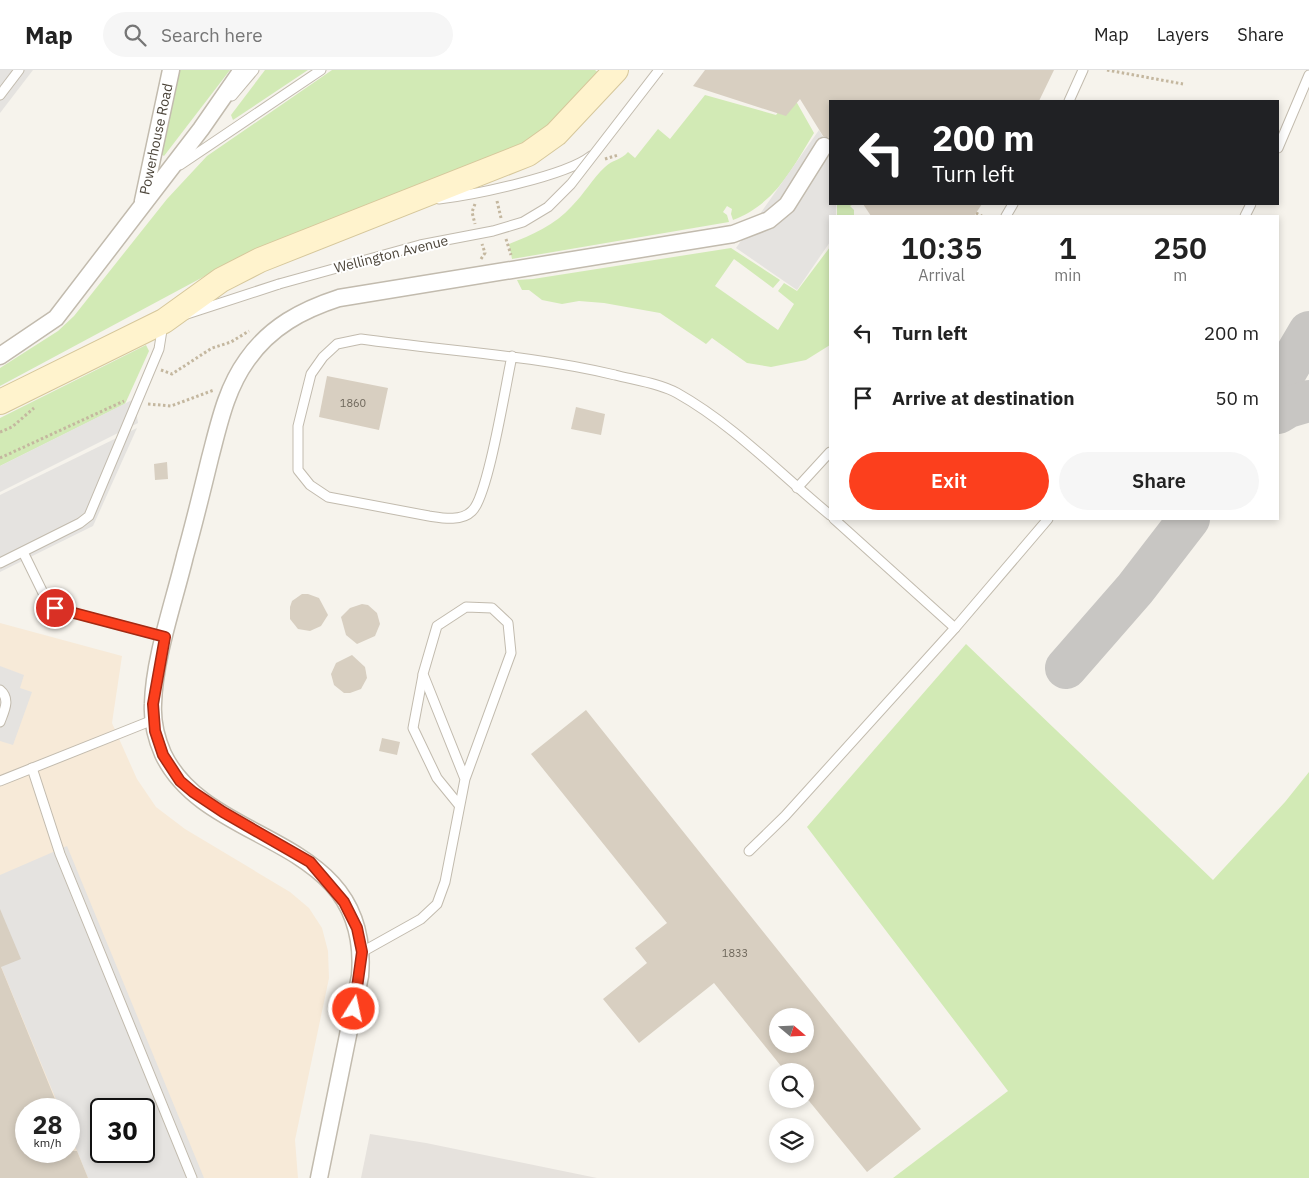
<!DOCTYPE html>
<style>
body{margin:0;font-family:"IBM Plex Sans",sans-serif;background:#f6f6f6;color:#222;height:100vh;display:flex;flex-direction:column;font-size:19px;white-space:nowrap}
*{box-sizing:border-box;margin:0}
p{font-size:16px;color:#767676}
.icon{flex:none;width:28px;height:28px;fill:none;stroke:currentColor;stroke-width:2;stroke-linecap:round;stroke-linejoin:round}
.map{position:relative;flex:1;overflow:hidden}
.details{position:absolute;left:829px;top:145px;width:450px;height:305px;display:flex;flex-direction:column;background:#fff;border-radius:0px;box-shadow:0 2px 8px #0003}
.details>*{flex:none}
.hud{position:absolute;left:829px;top:30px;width:450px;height:105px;border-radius:0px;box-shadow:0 2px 8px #0003;background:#202124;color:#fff;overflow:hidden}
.needle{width:32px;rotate:109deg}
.tools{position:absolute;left:769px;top:938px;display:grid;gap:10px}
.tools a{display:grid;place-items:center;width:45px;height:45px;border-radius:50%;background:#fff;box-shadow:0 2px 8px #0003;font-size:25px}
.speed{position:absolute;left:15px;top:1028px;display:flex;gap:10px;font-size:25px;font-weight:700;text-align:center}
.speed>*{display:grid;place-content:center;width:65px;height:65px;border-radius:50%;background:#fff;box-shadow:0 2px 8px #0003;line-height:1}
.speed small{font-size:12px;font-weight:400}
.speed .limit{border:2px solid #111;border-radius:8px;background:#fff;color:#111}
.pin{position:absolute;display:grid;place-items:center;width:42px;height:42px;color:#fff;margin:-21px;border:2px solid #fff;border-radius:50%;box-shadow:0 1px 5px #0007}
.me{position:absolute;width:55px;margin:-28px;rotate:10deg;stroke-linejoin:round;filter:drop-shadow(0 0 4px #0008)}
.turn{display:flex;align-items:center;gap:18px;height:105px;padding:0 20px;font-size:22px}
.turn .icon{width:65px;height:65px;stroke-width:2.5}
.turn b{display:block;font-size:35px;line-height:42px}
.eta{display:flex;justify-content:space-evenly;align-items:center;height:85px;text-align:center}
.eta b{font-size:30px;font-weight:600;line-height:35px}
.button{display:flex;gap:10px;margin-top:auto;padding:10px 20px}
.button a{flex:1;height:58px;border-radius:30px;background:#fc3f1d;color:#fff;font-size:20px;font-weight:600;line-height:58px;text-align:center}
.button a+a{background:#f6f6f6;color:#222}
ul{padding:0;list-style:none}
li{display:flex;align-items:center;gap:15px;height:65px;padding:0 20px}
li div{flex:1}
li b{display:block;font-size:19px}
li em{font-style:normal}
header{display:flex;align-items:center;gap:30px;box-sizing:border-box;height:70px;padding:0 25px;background:#fff;border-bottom:1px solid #e0e0e0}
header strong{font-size:24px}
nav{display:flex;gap:28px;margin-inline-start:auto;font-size:18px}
.search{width:350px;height:45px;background:#f6f6f6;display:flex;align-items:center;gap:12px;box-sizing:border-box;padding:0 18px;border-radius:28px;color:#767676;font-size:19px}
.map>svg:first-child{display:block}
.commercial{fill:#f7ead8;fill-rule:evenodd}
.industrial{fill:#e6e2dd}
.green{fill:#d2eab5}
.parking{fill:#e5e3e0;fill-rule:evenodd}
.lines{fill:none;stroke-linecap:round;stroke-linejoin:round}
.taxiway{stroke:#c8c6c3;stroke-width:42}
.building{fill:#d8cfc1;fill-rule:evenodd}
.lane-casing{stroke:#c2bbae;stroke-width:11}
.street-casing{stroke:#c2bbae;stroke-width:19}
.secondary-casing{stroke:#d6c79b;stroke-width:26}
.path{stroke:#c4b79f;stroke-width:3;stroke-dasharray:2.5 2.5;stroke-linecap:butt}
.lane{stroke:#fff;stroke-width:9}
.street{stroke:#fff;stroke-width:16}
.secondary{stroke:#fff3cd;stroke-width:24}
.lane-bridge-casing{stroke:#c2bbae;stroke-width:11;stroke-linecap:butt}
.lane-bridge{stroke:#fff;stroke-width:9}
.route-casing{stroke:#a42913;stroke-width:12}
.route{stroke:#fc3f1d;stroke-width:9}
.labels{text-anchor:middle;stroke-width:4;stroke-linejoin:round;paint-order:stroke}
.number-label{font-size:11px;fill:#6e675b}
.street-label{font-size:14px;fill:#4b4439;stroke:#fff}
</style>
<header>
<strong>Map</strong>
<div class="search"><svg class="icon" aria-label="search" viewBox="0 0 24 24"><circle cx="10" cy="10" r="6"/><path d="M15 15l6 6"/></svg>Search here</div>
<nav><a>Map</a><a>Layers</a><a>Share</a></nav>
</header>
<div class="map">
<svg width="1309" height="1108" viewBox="0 0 1309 1108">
<rect width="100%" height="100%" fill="#f6f3ec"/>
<!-- commercial -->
<path class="commercial" d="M0,553L122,586L112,653L137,709L156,737L185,759L290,822L309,838L322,858L328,881L329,908L295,1070L298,1108H0ZM26,1039H69V1081H26ZM101,1039H144V1081H101Z"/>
<!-- industrial -->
<polygon class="industrial" points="370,1064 426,1073 597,1108 361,1108"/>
<!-- green -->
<g class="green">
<polygon points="180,0 230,0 164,86 161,84"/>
<polygon points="265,0 308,0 233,50 231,45"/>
<polygon points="332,0 595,0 600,4 571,40 517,82 270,177 205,206 0,316 0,298 58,261 74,246 167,129 207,86"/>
<path d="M792,24L814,63C792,99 775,134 733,150L731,144L732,139L727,136L723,142L727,145L729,152L512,189L509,174C532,165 555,155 572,136C584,124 593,108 605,97C612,90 621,90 628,82L635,88L658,59L670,69L705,25L776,45Z"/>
<polygon points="837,134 854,134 850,136 854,140 854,146 837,146"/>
<polygon points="830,177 830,275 806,290 771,297 747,293 712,268 706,274 660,243 604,233 579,231 562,234 542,230 529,220 522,220 517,210 533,209 731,178 780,210 773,218 734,189 715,216 778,260 794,234 778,221 784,213 797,221"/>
<polygon points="146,275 149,281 125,334 0,396 0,348"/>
<polygon points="966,574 1213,810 1285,732 1309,702 1309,1108 893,1108 1008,1021 807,757"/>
</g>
<!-- parking -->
<g class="parking">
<polygon points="0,0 33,0 0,43"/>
<polygon points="819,60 830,79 830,134 836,134 836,146 830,146 830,172 797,220 736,178"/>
<polygon points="134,329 138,353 0,422 0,396"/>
<polygon points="137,358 93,456 0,502 0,425"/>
<polygon points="0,596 24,605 20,618 32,622 13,675 0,671"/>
<path d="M67,776L204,1108H88L69,1061V1039H60L0,894V805ZM101,1039H144V1081H101Z"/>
</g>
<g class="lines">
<!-- taxiway -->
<g class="taxiway">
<polyline points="1278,315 1309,262"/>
<polyline points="1278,343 1288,337 1309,331"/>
<polyline points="1066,598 1135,519 1189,449"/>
</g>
</g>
<!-- building -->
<g class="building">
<polygon points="705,0 1054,0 1039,31 830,31 830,68 823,66 800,29 786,46 693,16"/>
<polygon points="863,134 982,134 974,146 871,146"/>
<polygon points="327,306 388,318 379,360 319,347"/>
<polygon points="576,337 605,344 601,365 571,359"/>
<polygon points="167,392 168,409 155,410 154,394"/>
<polygon points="302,524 308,524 319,528 328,545 321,556 310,561 298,559 290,549 290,537 292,531"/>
<polygon points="362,534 368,535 377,543 380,554 375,566 357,574 346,565 341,547 350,538"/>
<polygon points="352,585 365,597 367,608 361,619 350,623 344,623 334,615 331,604 336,593"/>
<path d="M586,640L921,1059L867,1102L805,1026V1001H785L714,913L639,973L603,929L647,893L635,878L667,853L531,684ZM778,946H805V974H778Z"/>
<polygon points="382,668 400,672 397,685 379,681"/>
<polygon points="0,839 21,889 1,897 59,1039 26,1039 26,1081 77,1081 88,1108 0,1108"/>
</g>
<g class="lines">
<defs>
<g id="lane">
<polyline points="0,25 19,0"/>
<polyline points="232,26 254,0"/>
<polyline points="1069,31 1083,0"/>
<polyline points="1278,78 1309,5"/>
<polyline points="180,95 321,0"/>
<path d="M439,129C473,125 566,106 591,86"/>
<polyline points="1006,146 1013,134"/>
<polyline points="1245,146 1251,134"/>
<polyline points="187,244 279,214"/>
<path d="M512,286C506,313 488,427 472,441C461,452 442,448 429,446L328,427L310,415L298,400V356L311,304L323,287L337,274L361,269C446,281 531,285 615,305C634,310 659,313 677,323C734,355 780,404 830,445"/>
<polyline points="797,418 830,382"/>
<polyline points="834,449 955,558"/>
<polyline points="23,482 46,529 55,538 165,567"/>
<polyline points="0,493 80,453 89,446 159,279 163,254"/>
<polyline points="423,605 413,658 437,708 459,735"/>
<path d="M0,620C11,629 4,641 0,652"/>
<polyline points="32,698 60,784 192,1108"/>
<polyline points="0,711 153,650"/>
<polyline points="749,781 785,746 955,558 1048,449"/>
<polyline points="362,882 421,849 437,834 445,812 465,709 511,583 508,553 492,538 466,537 437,556 423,604 465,709"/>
</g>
<g id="street">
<polyline points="143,131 171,0"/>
<polyline points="0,286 56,248 201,59 242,0"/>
<path d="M319,1108L360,906C372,763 208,779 163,684C156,668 152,651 153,634C154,588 174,532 185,486C194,454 202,421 210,388C219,354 226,319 247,290C270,257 302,240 339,228L733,164L769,150L787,135L824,76"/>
</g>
<polyline id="secondary" points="0,332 164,251 221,210 260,190 528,84 556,64 616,0"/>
</defs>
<!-- lane casing -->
<use href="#lane" class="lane-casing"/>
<!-- street casing -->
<use href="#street" class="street-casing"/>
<!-- secondary casing -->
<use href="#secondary" class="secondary-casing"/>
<!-- path -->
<g class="path">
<polyline points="1107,0 1183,14"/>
<polyline points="605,89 618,85"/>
<polyline points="497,131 501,148"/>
<polyline points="475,134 472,142 475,154"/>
<polyline points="976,143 982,146"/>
<polyline points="506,169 511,185"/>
<polyline points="481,189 485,183 482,174"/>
<polyline points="161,300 172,304 212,278 231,272 249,261"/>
<polyline points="148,334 171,336 214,320"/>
<polyline points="0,362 12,357 34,338"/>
<polyline points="0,388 124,331"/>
</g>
<!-- lane -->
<use href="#lane" class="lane"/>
<!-- street -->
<use href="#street" class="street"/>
<!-- secondary -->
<use href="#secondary" class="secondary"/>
<defs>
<polyline id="lane-bridge" points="279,214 420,175 493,161 523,152 548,137 571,114 659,0"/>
</defs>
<!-- lane-bridge casing -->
<use href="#lane-bridge" class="lane-bridge-casing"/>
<!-- lane-bridge -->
<use href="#lane-bridge" class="lane-bridge"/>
</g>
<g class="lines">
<defs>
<polyline id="route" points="55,538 165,567 153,634 155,661 163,685 180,711 193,722 223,742 310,792 344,832 357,858 362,882 354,939"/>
</defs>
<!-- route casing -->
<use href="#route" class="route-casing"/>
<!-- route -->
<use href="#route" class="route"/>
</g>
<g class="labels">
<!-- number labels -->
<g class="number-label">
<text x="353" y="337">1860</text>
<text x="735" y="887">1833</text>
</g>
<!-- street labels -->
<g class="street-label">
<text transform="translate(156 69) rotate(-78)" y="5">Powerhouse Road</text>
<text transform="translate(391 184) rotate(-14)" y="5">Wellington Avenue</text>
</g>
</g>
</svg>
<div class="tools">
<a><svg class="needle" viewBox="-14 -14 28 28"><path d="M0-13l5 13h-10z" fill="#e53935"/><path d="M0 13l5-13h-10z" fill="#767676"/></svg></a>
<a><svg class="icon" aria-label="search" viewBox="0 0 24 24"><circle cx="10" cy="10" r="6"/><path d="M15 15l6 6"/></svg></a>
<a><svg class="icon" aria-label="layers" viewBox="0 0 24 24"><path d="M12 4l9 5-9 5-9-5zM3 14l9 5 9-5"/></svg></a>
</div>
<div class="speed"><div>28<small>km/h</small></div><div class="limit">30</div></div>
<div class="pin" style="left:55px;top:538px;background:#d93025"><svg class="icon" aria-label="arrive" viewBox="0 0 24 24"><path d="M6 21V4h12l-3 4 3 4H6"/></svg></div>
<svg class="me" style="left:354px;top:939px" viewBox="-20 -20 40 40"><circle r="17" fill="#fc3f1d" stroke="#fff" stroke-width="3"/><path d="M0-11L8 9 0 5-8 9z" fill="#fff"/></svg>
<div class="hud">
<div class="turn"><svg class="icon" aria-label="left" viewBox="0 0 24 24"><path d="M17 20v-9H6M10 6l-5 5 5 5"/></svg><div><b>200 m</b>Turn left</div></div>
</div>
<section class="details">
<div class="eta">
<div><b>10:35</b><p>Arrival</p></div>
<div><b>1</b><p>min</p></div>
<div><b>250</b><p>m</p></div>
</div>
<ul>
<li><svg class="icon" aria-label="left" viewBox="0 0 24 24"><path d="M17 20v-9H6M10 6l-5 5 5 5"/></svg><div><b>Turn left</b></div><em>200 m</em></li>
<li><svg class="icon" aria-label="arrive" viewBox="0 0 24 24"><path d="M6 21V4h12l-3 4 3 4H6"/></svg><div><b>Arrive at destination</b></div><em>50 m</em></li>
</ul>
<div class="button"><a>Exit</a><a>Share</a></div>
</section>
</div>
